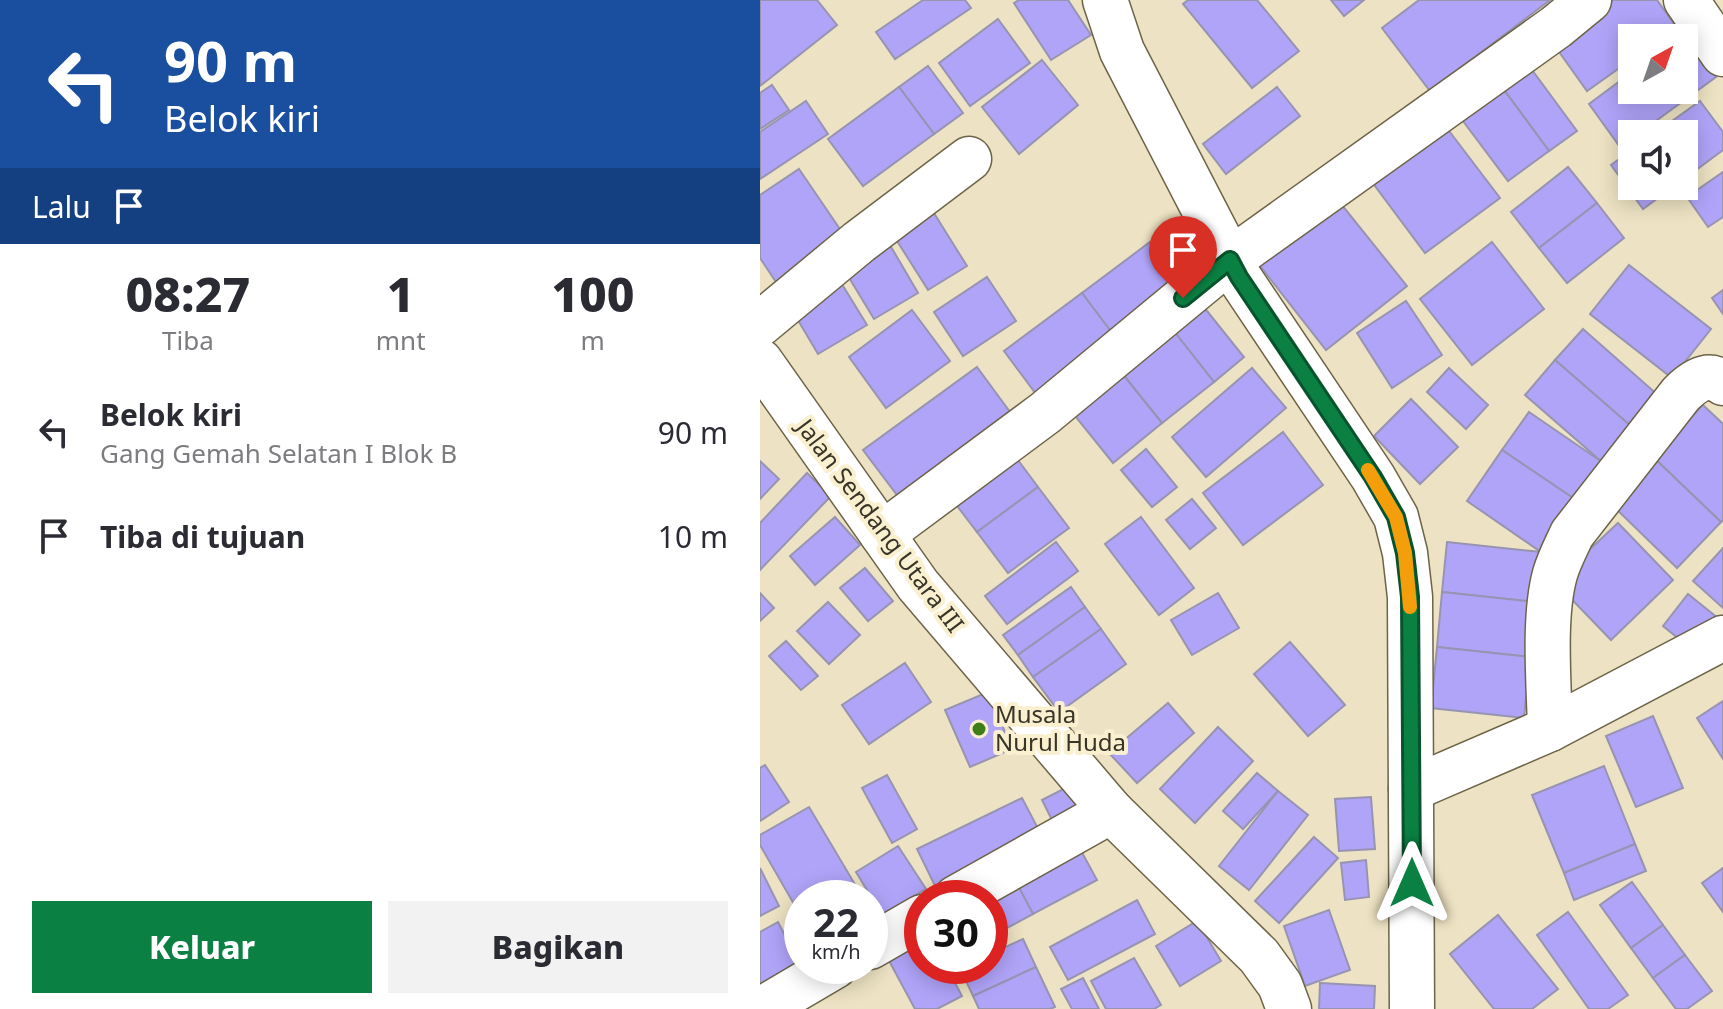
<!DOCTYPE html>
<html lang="id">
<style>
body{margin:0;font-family:"Noto Sans",sans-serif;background:#f2f2f3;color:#2b2b33;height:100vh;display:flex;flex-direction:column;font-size:30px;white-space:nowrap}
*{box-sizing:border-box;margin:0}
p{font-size:26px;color:#7c7c81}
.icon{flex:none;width:44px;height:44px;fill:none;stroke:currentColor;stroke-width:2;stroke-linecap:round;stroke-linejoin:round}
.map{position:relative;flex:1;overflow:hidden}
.sheet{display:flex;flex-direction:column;background:#fff;width:760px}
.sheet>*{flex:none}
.guide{background:#1a4fa0;color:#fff;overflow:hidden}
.needle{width:52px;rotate:40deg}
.tools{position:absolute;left:858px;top:24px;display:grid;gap:16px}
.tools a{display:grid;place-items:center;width:80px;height:80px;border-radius:0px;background:#fff;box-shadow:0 4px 20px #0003;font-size:40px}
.speed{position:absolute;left:24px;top:880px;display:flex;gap:16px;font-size:40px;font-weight:700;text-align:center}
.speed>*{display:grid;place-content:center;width:104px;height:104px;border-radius:50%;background:#fff;box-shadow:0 4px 20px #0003;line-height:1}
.speed small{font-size:20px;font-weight:400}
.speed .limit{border:12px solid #d22;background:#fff;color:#111}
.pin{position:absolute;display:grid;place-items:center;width:68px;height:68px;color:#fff;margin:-82px -34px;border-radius:50% 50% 50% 0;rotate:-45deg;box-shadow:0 0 8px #0007}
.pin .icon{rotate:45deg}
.me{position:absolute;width:88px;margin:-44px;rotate:0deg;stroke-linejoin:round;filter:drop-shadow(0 0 6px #0008)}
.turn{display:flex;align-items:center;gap:28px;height:168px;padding:0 32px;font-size:36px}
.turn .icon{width:104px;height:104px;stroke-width:2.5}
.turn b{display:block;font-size:56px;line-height:68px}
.then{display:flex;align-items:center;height:76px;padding:0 32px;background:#0003;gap:16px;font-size:30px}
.eta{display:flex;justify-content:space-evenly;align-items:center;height:136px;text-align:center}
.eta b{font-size:48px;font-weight:800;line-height:56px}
.primary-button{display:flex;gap:16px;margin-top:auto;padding:16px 32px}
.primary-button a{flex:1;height:92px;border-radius:0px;background:#0b8043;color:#fff;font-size:32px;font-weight:800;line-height:92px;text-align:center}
.primary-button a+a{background:#f2f2f3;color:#2b2b33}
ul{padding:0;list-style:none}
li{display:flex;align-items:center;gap:24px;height:104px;padding:0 32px}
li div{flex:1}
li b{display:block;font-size:30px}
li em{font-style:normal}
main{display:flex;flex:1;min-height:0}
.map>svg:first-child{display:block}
.building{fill:#b0a4f9;stroke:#9794b1;stroke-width:2}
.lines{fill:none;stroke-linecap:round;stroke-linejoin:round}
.minor-casing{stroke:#6d6448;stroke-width:47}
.minor{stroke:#fff;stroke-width:44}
.route-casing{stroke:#07532c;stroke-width:20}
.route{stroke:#0b8043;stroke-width:14}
.slow{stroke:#f59e0b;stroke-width:14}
.poi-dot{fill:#407d18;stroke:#faf0d0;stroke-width:3}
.labels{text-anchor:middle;stroke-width:8;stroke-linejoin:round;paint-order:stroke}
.street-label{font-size:24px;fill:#383428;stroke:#faf0d0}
.poi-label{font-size:24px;fill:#383428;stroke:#faf0d0;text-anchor:start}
</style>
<main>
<section class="sheet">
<div class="guide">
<div class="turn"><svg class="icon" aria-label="left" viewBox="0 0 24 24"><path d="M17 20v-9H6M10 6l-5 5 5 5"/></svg><div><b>90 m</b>Belok kiri</div></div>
<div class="then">Lalu<svg class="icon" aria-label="arrive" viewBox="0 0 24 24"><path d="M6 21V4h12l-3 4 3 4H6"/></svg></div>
</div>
<div class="eta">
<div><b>08:27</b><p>Tiba</p></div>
<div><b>1</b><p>mnt</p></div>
<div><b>100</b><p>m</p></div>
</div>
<ul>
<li><svg class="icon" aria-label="left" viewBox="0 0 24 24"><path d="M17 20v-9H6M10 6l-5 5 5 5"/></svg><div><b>Belok kiri</b><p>Gang Gemah Selatan I Blok B</p></div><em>90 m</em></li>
<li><svg class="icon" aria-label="arrive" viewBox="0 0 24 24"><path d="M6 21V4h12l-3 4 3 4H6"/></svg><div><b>Tiba di tujuan</b></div><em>10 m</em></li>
</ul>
<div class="primary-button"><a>Keluar</a><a>Bagikan</a></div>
</section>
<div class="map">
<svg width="963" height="1009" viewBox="0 0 963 1009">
<rect width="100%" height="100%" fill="#ede2c3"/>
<!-- building -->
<g class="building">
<polygon points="0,0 57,0 77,25 0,86"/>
<polygon points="163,0 205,0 211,8 135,59 116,32"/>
<polygon points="259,0 308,0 331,35 291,60 254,3"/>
<polygon points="428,0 497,0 539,51 492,88 423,4"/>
<polygon points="571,0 604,0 584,16"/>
<polygon points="659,0 790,0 670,91 622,28"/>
<polygon points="852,0 897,0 917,28 902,38 872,38 872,59 827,91 792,42"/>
<polygon points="238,19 270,63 210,106 179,63"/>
<polygon points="924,34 956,77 878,134 872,134 872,138 860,147 829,104 872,72 872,90 924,90 924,38 918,38"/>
<polygon points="764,59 817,131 789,151 736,79"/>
<polygon points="282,60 318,105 259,154 222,107"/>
<polygon points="168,66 203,113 174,134 139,87"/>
<polygon points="736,79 789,151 748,181 694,109"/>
<polygon points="12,85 29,110 0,129 0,93"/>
<polygon points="139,87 174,134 103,186 68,139"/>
<polygon points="517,87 540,116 466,174 443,144"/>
<polygon points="46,101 68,134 0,179 0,132"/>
<polygon points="940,101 963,132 963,150 924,179 924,134 894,134"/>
<polygon points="680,119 740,198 665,253 606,174"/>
<polygon points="872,150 872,186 914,186 883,209 851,165"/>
<polygon points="808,167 837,203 779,248 751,212"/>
<polygon points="39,169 86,238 18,285 0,258 0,195"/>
<polygon points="963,172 963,217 948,227 927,197"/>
<polygon points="573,194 647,286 566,350 493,257"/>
<polygon points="837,203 864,238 807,283 779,248"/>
<polygon points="172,210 207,266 168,290 132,233"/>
<polygon points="127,240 158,293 114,319 82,266"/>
<polygon points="390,242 426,290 358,341 322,293"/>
<polygon points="732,242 784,309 712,365 660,299"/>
<polygon points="869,265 951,329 912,378 830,314"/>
<polygon points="227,277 256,321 203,356 174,312"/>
<polygon points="80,281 107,325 58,354 32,310"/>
<polygon points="963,290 963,314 952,298"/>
<polygon points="322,293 358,341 279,398 244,351"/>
<polygon points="646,301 682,355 632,388 597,333"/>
<polygon points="443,306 484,357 454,382 413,330"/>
<polygon points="152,310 190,361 126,408 89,357"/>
<polygon points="823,329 899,396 872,427 795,360"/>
<polygon points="413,330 454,382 402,423 361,372"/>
<polygon points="795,360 872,427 842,462 765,395"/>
<polygon points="217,367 253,416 140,499 103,450"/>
<polygon points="492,368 526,408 446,477 412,437"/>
<polygon points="689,368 728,405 706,429 667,392"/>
<polygon points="361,372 402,423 353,463 311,411"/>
<polygon points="651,399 698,447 660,484 614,436"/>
<polygon points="943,405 963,424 963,520 961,522 892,456"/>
<polygon points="769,412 842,462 816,500 742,450"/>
<polygon points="523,432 563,485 483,545 443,493"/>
<polygon points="386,449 417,487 392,507 361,470"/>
<polygon points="742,450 816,500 781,552 707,501"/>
<polygon points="252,452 278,487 217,532 191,498"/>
<polygon points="892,456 961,522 917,568 849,502"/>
<polygon points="0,461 19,479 0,499"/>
<polygon points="47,473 71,496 0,570 0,523"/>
<polygon points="278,487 309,528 248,573 217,532"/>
<polygon points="432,499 456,528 430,549 406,520"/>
<polygon points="75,517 100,545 55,585 30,556"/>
<polygon points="381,517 434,588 399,615 345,544"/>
<polygon points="858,523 913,580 851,640 795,582"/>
<polygon points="296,542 318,571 247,624 225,596"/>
<polygon points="687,542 781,552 775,602 682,592"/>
<polygon points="963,548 963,608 933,581"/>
<polygon points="105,568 133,601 108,621 80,588"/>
<polygon points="311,587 325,607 258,655 243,635"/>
<polygon points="682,592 775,602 770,657 677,647"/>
<polygon points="0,593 14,608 0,621"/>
<polygon points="458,593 479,628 432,655 411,620"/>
<polygon points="928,594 959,619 934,651 903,626"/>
<polygon points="68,602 100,635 69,664 37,631"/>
<polygon points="325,607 341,629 273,677 258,655"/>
<polygon points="341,629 366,664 299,712 273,677"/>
<polygon points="26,641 58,676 41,690 9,656"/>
<polygon points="530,642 585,705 548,736 494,674"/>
<polygon points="677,647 770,657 764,718 671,708"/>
<polygon points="145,663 171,702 109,744 82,705"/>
<polygon points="228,692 252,749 210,767 185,710"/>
<polygon points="963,701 963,759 937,718"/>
<polygon points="408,703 434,733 377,783 349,753"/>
<polygon points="893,716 923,788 876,807 846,736"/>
<polygon points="458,727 493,761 435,823 400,789"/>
<polygon points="5,765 29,802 0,821 0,768"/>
<polygon points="844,766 875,844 804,873 772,795"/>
<polygon points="497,773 518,791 483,829 463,811"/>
<polygon points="127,775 157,829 132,843 102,788"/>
<polygon points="313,784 327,813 297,830 282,800"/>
<polygon points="518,791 548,815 489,890 459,866"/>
<polygon points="611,797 615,849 579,851 575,799"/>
<polygon points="262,798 284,840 178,892 157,849"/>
<polygon points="49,807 103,898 42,898 42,918 0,845 0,835"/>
<polygon points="554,837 578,858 519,923 495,901"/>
<polygon points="875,844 886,871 814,900 804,873"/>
<polygon points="138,846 166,889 122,915 96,872"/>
<polygon points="319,847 337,880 273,914 255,880"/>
<polygon points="606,860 609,897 585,900 581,863"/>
<polygon points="0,868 19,906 0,916"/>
<polygon points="963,868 963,912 942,883"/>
<polygon points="255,880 273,914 230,937 230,898"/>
<polygon points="872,882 903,925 871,948 840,905"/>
<polygon points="377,900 395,934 308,980 290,947"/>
<polygon points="569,910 590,970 545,986 524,926"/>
<polygon points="808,912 868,995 848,1009 829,1009 777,935"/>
<polygon points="738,915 798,989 772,1009 734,1009 690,954"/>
<polygon points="437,921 461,961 420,986 396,946"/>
<polygon points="18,922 45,974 0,986 0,932"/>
<polygon points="903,925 925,955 893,978 871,948"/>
<polygon points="263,939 276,967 213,996 200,968 205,966 230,966 230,954"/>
<polygon points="162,941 162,966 186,966 202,996 177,1009 155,1009 128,959"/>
<polygon points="925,955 952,991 927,1009 916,1009 893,978"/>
<polygon points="374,958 401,1005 394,1009 346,1009 331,981"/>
<polygon points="276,967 295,1007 290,1009 219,1009 213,996"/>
<polygon points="323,978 339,1009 312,1009 301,989"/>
<polygon points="560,983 615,986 614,1009 559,1009"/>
</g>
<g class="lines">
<defs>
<g id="minor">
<polyline points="345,0 362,51 479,277 613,477 636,517 645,553 650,597 652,1009"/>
<polyline points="926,0 963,54"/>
<polyline points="0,324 99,242 209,159"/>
<polyline points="0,361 158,585 351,811 499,956 520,985 529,1009"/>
<polyline points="122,534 285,413 470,260 796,27 829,0"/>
<path d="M790,729C789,684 783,617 795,574C799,560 806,547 812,534L921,394C933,382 947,371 963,383"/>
<polyline points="651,789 790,729 963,638"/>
<polyline points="196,898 351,811"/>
<polyline points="110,947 162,917"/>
<polyline points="2,1009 75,966"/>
</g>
</defs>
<!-- minor casing -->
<use href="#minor" class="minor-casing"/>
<!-- minor -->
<use href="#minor" class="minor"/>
</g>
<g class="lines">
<defs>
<polyline id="route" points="423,298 470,260 479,277 613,477 636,517 645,553 650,597 652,883"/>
</defs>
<!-- route casing -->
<use href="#route" class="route-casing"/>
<!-- route -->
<use href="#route" class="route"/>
<!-- slow -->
<polyline class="slow" points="608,470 636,517 645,553 650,607"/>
</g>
<!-- markers -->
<circle class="poi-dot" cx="219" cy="729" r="8"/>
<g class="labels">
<!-- street labels -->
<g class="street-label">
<text transform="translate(120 526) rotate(53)" y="8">Jalan Sendang Utara III</text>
</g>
<!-- poi labels -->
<g class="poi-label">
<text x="235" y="723">Musala<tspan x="235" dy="28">Nurul Huda</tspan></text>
</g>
</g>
</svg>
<div class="tools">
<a><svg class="needle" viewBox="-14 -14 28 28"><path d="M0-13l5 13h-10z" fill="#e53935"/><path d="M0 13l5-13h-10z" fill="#7c7c81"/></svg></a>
<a><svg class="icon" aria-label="sound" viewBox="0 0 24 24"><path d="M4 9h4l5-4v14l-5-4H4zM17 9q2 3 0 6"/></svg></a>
</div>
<div class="speed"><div>22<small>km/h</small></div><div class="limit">30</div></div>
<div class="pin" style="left:423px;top:298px;background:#d93025"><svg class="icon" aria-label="arrive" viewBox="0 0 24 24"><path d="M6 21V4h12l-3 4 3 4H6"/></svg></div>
<svg class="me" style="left:652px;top:883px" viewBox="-20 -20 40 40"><path d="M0-17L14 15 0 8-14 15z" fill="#0b8043" stroke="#fff" stroke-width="4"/></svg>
</div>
</main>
